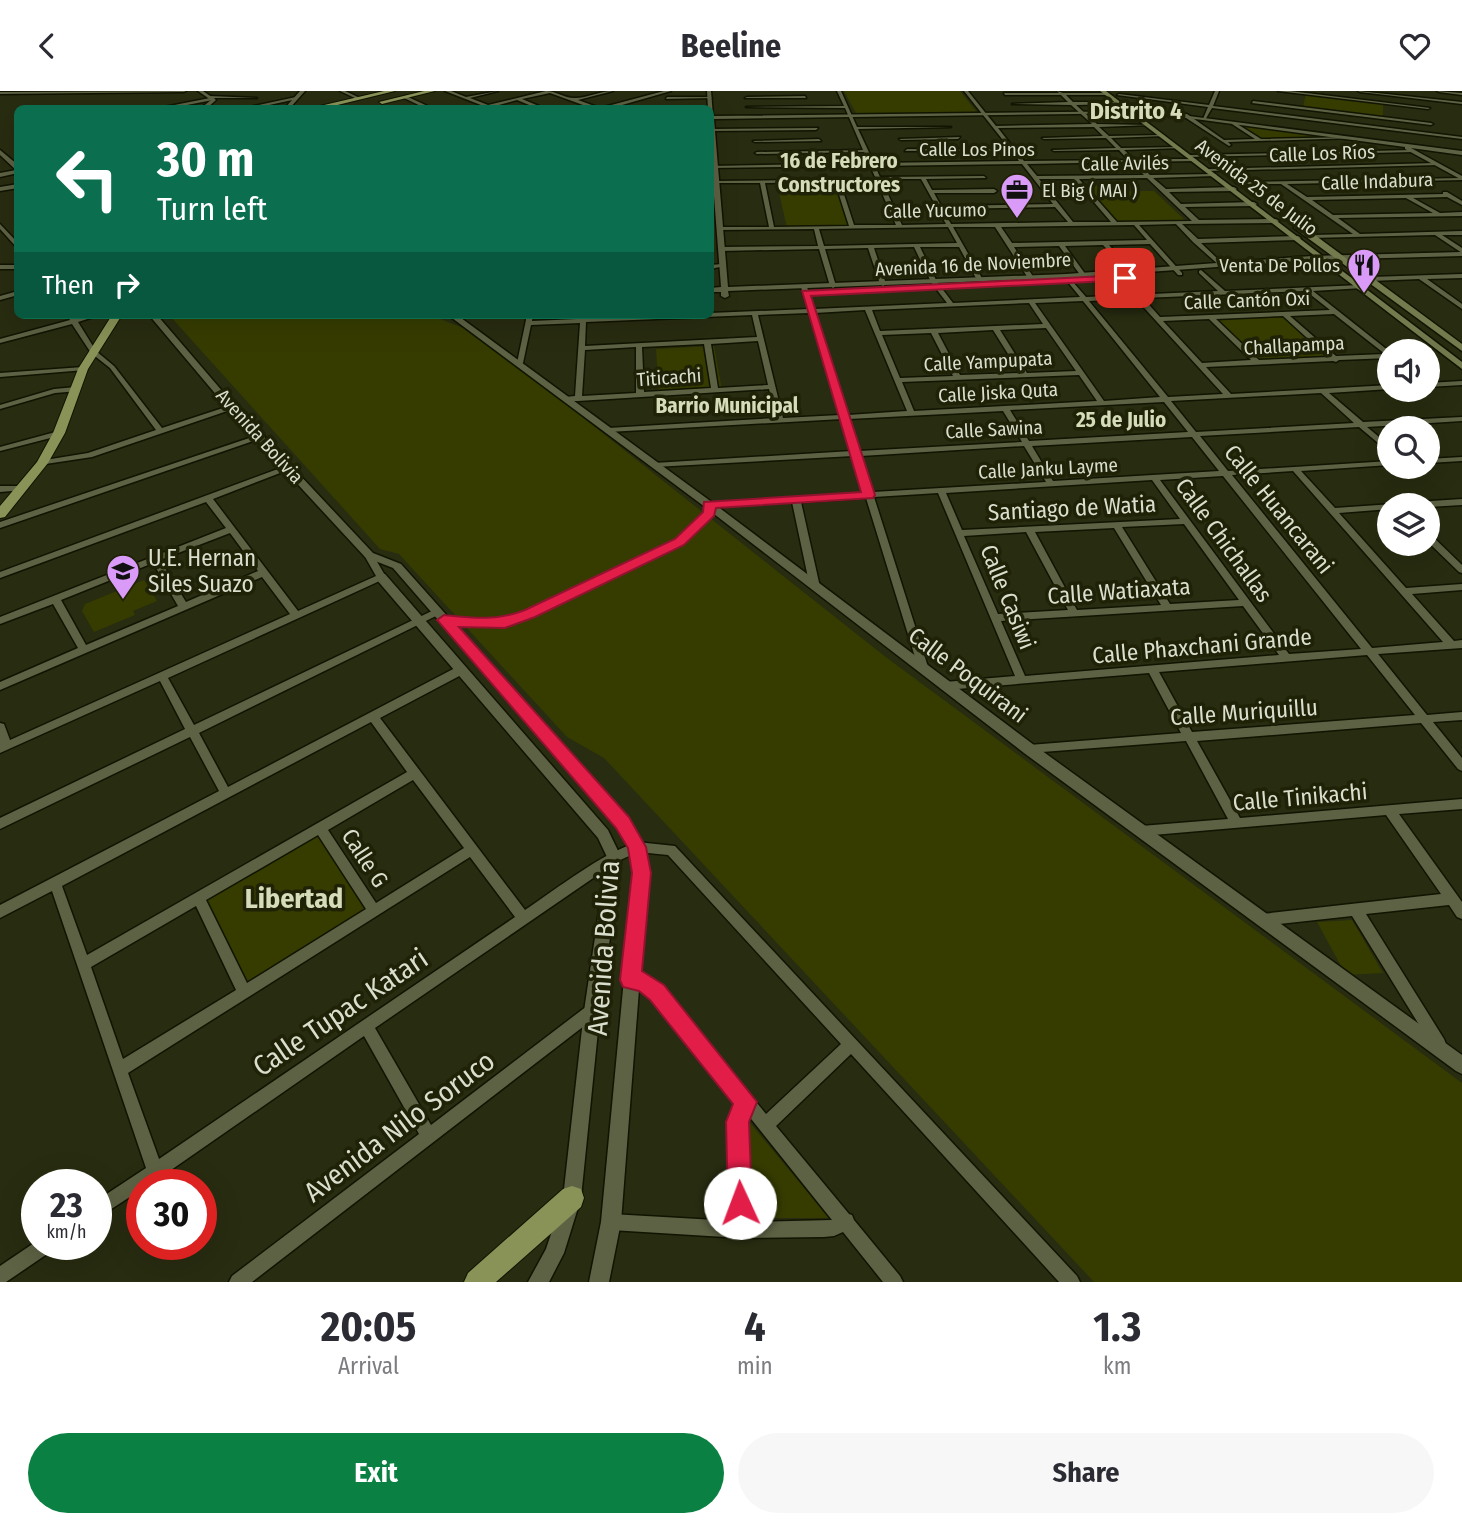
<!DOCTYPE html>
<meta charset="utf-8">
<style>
body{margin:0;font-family:"Fira Sans Condensed",sans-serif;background:#f7f7f7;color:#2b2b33;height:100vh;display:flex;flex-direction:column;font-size:26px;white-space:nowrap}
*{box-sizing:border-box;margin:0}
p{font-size:23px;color:#7c7c81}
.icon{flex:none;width:38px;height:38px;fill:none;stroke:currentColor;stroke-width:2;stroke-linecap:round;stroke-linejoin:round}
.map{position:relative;height:1191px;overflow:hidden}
.drawer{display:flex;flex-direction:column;background:#fff;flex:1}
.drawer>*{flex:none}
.top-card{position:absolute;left:14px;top:14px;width:700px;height:214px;border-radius:10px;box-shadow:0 7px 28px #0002;background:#0b6e4f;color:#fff;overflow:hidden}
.tools{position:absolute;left:1377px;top:248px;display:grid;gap:14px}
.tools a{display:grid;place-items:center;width:63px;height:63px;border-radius:50%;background:#fff;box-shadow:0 7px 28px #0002;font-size:35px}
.speed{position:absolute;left:21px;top:1078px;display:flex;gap:14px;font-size:35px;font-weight:700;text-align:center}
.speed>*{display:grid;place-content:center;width:91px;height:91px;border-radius:50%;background:#fff;box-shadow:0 7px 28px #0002;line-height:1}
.speed small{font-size:18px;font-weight:400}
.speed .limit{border:10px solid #d22;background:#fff;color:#111}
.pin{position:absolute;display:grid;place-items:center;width:60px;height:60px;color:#fff;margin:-30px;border-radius:14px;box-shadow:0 4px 10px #0006}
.me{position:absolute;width:77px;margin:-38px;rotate:358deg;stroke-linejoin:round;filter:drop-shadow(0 0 5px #0008)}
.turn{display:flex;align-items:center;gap:24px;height:147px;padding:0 28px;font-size:32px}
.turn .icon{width:91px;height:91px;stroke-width:2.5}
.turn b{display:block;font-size:49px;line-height:60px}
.then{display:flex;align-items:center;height:66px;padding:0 28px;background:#0003;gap:14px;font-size:26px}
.eta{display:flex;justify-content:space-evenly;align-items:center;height:119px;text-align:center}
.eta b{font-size:42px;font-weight:700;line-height:49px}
.button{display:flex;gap:14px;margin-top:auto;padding:14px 28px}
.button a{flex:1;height:80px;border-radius:42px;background:#0b8043;color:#fff;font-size:28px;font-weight:700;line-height:80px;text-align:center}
.button a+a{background:#f7f7f7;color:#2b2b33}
header{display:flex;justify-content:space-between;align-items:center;height:91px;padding:0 28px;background:#fff;font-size:32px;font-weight:700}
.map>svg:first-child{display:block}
.green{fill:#363c00}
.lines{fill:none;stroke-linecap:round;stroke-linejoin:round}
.minor-casing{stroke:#111400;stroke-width:3}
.tertiary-casing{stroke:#111400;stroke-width:3}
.secondary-casing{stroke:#111400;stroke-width:3}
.primary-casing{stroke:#111400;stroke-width:2}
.minor{fill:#5d6244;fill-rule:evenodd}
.tertiary{fill:#5d6244;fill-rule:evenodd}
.secondary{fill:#737a4e;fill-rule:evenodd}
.primary{fill:#899257;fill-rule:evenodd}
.route{fill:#e11d48;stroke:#92132f;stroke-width:2}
.labels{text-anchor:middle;stroke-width:7;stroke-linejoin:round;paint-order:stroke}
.far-street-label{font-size:19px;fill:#dadecd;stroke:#1f2206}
.far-poi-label{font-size:19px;fill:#dadecd;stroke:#1f2206;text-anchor:start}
.far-neighbourhood-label{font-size:21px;font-weight:bold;fill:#d6dcba;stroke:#1f2206}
.street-label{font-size:23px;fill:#dadecd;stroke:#1f2206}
.poi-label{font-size:23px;fill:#dadecd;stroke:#1f2206;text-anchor:start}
.far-district-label{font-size:24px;font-weight:bold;fill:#d6dcba;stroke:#1f2206}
.near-neighbourhood-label{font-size:28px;font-weight:bold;fill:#d6dcba;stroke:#1f2206}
.near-street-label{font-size:28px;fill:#dadecd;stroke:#1f2206}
</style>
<header><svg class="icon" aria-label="back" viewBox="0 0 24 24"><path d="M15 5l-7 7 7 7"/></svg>Beeline<svg class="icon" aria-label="heart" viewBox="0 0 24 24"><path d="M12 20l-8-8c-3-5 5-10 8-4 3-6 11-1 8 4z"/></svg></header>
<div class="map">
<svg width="1462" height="1191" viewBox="0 0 1462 1191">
<rect width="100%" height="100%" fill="#282c10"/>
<!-- green -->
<g class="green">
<polygon points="844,0 960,0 979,24 857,24"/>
<polygon points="1306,3 1383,13 1383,26 1303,16"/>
<polygon points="1236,33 1349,47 1259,49"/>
<polygon points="835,92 838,98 842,98 856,136 787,137 777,93"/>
<polygon points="1084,95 1100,95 1106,100 1154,100 1186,130 1117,131"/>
<polygon points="430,224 476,242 887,567 1462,992 1462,1191 1094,1191 604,667 567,646 399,463 380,458 170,225"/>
<polygon points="1284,225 1327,266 1256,268 1218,229"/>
<polygon points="714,255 722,299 659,302 656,258"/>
<polygon points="144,489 157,510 133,520 135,524 94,541 82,520 85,513"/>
<polygon points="318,742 365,818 247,892 205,806"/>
<polygon points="1352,829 1383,882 1346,884 1317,831"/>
<polygon points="746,1027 829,1127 746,1127"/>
</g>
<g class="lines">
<defs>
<g id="minor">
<polygon points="186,0 184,1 0,3 0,1"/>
<polygon points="340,0 345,0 360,7 357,8"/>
<path d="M445,0H451L466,6L498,0L470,7L488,14L546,0C556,0 564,7 574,7C584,8 600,0 613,0L578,9L600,17L664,0H671L608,18H594L550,2L522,8L546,18H539L517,9L484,18L486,16Z"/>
<path d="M837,0H841L857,36H951L858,38L874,72L1019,70L1012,60H905L907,58H1010L964,0H968L996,35L1092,33L1071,14L1012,13L1068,11L1061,4H1005L1004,2H1059L1057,0L1063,2H1108L1107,4H1066L1073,11H1120L1119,13L1076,14L1097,33L1150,34L1099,36L1109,45L1163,44L1165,45L1111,47L1121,57L1179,56L1181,57L1124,59L1134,68H1195L1197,69L1195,70L1137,71L1150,84L1215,83L1217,84L1215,85L1153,87L1166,98L1234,96L1237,98L1234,100L1169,101L1181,113L1254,111L1257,113L1254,115L1185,116L1199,129L1276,128L1279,130L1276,132L1182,133L1198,148L1298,145L1301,147L1298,149L1201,152L1222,172V174L1220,175L1193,151L1176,133L1139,134L1182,182V184H1178L1150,153L1109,154L1132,180L1129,182L1103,154L1065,155L1086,184L1083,186L1081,185L1059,155L1014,156L1034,187L1031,189L1028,187L995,136H953L983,189L982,190L977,189L959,156H920L937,191L953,212L1080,206L1063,185L1066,183L1086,206L1218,200L1199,182V180L1201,179L1225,200L1361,194L1363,195V197L1313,200L1390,261V267L1339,269L1336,271L1333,270L1206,276L1231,303L1390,294V298L1329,302L1363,331L1462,326V330L1367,336L1390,355V362L1359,336L1200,345L1228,380L1390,370V374L1301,380L1335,417L1393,413L1394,415H1390V418L1339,422L1406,497L1462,493V499L1412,503L1454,550L1462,549V557L1378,563L1427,624L1462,621V629L1433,631L1462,667V680L1458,678L1421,632L1197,650L1240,727L1462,708V718L1399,723L1462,811V828L1457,826L1449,814L1366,823L1444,948L1446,953L1444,958L1439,960L1434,958L1352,825L1262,835L1257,833L1255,829L1257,825L1262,823L1441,803L1386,724L1141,745L1137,744L1135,740L1137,736L1141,735L1228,728L1186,650L1029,662L1025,661L1023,658L1025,655L1029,654L1181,642L1149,582L945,599L941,598L940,595L941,592L945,591L1015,585L938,402L874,406L929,579L924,583L919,579L866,407L801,411L820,496L818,498H812L810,496L792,411L713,416L712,424L683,453L533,525C503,535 472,538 441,531L439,529L441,527L444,526C472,529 499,530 527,521L677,449L705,421L706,412L864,402L853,365L654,376L650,374L654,372L852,360L842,328L608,341L604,339L608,337L776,327L769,298L578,310H565V306L575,305L580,232L531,234L523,272L520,274L517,272L527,224H533L532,230L668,224H710V222L808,218L801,196L804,194L807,196L814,218L947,212L931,191L914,156L874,157L886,193L883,195L880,193L868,157L825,158L836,195L833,197L830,195L819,158L721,160L718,158L721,156L818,155L814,138L718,139L717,138L720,136H769L760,92H718L716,90L876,88L870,75L710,77V75L869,72L864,61L757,63L755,62L757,61L863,59L845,17L746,16L844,15ZM1094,36L1103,45L1042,47L1044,48L1106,47L1116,57L1052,59L1054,60L1119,59L1128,69L1024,70L998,37ZM1131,71L1144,84L1037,85L1027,73ZM1022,73L1053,113L941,115L934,102H994L997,100L994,98L932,99L926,88L986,87L984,85L880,86L875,75ZM1147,87L1192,130L1117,131L1079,88ZM881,88H921L946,133L902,134ZM1039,88H1074L1111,131H1073ZM835,91L849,135L774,136L765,92ZM840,91H877L896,134H854ZM1055,116L1068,131L951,133L943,118ZM1134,134L1147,149L1012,152L1001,136ZM948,136L957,152L824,155L819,138ZM1306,200L1330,219L1160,226L1143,207ZM1136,208L1223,303L1168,306L1089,210ZM1083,210L1160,306L1104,310L1035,212ZM1029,212L1043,233L880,240L872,219ZM865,219L907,320L848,324L815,222ZM809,222L840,324L783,327L758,224ZM1334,223L1385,263L1336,265L1290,225ZM752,224L757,246L585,255L586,231ZM1283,225L1328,266L1259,269L1216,228ZM1209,228L1251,269L1202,272L1163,230ZM1046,237L1076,280L1027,282L1000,239ZM993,239L1020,282L960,284L938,242ZM931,242L953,285L900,287L882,244ZM758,250L768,294L718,297L711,253ZM704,253L711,297L644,301L642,256ZM636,256V302L582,305L585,259ZM1079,284L1097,310L914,320L902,291ZM1321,302L1354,332L1196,341L1171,310ZM1164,311L1188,341L1029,350L1010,319ZM1003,320L1022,351L859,360L849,328ZM1192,346L1219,380L1053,390L1032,355ZM1024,355L1046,391L873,401L861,365ZM1293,380L1443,551L1372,557L1232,384ZM1223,385L1361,558L1289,563L1160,389ZM1152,389L1180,428L962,439L946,402ZM1184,433L1239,509L1170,513L1122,436ZM1114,437L1161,514L1077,519L1035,441ZM1026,441L1068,519L998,523L964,445ZM1243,515L1279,564L1025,585L1001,530ZM1367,564L1415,624L1192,641L1159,581Z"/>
<polygon points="1215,0 1219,0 1213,15 1462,46 1462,48 1212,17 1205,29 1203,28 1208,16 1117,4 1119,3 1209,14"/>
<polygon points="1278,0 1290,0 1430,17 1428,18"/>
<polygon points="1358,0 1462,11 1462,13 1360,1"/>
<polygon points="1437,0 1462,2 1462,4 1439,1"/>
<polygon points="210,5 257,7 215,7 213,9 166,18 154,18 210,7 208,6"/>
<polygon points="405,5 406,5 434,18 427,18 404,7"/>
<polygon points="805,5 806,7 745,7 747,6"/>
<polygon points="296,6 297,8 251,18 240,18"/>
<polygon points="667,6 710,6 712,7 666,8"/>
<polygon points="1253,10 1431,32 1433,33 1431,34 1252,12"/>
<polygon points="1183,23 1187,23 1224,49 1255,48 1232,33 1234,31 1261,48 1352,46 1354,47 1228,51 1231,54 1229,55 1183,25"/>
<polygon points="818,37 816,39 710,40 712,38"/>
<polygon points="960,46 958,48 901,49 899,48"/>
<polygon points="819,48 821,50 755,51 753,50"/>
<polygon points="1412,59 1414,61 1190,66 1188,65 1190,64"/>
<polygon points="1436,72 1438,74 1209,80 1207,79 1209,78"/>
<path d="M1462,87V89L1287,93L1307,106L1443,103V101H1447L1462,110V114L1447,106L1413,107L1440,122L1462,121V125L1338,127L1360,143L1462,140V144H1442L1462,157V162L1435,144L1310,147L1309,146L1312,144L1353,143L1281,93H1238L1236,92L1238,91ZM1406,107L1433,122L1333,124L1312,109Z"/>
<polygon points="0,133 18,152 18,158 0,138"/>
<rect x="0" y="174" width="18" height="4"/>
<polygon points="710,174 722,173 725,175 710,178"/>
<polygon points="1462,183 1462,187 1427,188 1462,213 1462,218 1419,188 1371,190 1368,188 1371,186"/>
<polygon points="18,200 18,204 0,209 0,205"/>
<polygon points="67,224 73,224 76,228 90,224 100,224 78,231 96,260 114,275 162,337 229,315 236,317 92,366 39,374 39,370 88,362 156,339 110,277 91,262 72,233 0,252 0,248 70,229"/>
<polygon points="83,276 87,278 85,279 0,286 0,282"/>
<polygon points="1462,290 1462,294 1428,296 1428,292"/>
<polygon points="76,296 79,296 79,300 55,302 0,318 0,314 54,298"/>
<polygon points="59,340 63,342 62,344 0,360 0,356"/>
<polygon points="258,344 264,344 265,346 0,437 0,431"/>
<polygon points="1462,366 1462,370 1428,372 1428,368"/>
<path d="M286,375H292L293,377L213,408L298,520L376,485L364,464L366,462H372L386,486L384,488L168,587L194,634L434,519L437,518L442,521L440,523L199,642L228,696L457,576H465L466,579L465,582L380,627L525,819C561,795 596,766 637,751L675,755L1077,1185L1080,1191H1059L851,963L776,1035L849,1123L852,1124L854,1129L900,1185L903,1191H883L843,1141L834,1145L824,1146L741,1147L611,1139L605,1137L603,1131L605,1125L611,1123L733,1130L729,1031L738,1012L652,907L641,897L626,894L624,889L626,884C641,879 651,888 662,897L766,1023L841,953L668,764L638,761L618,770L375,937L431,1034L587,915L592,913L597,915L599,920L597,925L252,1191H229L232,1185L419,1043L364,945L161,1086L148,1094H142V1098L96,1128V1110L146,1077L52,800L0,827V814L219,700L190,646L0,738V727L185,638L160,590L0,662V632L4,633L10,649L290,523L262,486L0,599V591L78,557L53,513L0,533V526L226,437L206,411L0,487V481ZM230,442L258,480L186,511L160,469ZM153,472L178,515L86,554L61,509ZM371,631L407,681L87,864L62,795ZM413,689L464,757L376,812L328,739ZM318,744L366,818L247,892L206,809ZM470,766L515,826L159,1068L128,982ZM196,815L236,899L123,968L91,876ZM748,1024L832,1129L749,1131L745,1031Z"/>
<polygon points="0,395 24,395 28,397 24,399 0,401"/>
<polygon points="1462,408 1462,414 1428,416 1396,415 1400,412"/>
<polygon points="1428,443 1431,444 1462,474 1462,482 1459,481 1428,451"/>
<polygon points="37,1150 37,1153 55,1153 53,1159 6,1191 0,1191 0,1175"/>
</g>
<g id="tertiary">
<polygon points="198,0 203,0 216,9 206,18 200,18 211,9"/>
<polygon points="300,0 305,0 289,18 284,18"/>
<polygon points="707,0 711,0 713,25 1150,20 1462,60 1462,64 1411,57 1462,85 1462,89 1405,58 1405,56 1150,22 714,28 728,196 1066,183 1312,165 1462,161 1462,165 1312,169 1066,187 728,200 729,205 725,207 721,205 721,201 710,201 710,197 721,196 710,53 710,18 708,18"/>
<polygon points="0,59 18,74 18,82 0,86 0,82 16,79 0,64"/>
<polygon points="18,93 18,97 0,100 0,96"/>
<polygon points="149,224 157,224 235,315 373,462 401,473 628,728 644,756 648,782 621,1131 609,1191 589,1191 601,1131 634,782 630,757 618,736 393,477 365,466 229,319"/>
<polygon points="448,224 457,224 713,412 1034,654 1462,964 1462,983 1456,980 1024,662 705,416"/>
<polygon points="381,482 385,483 608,739 621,766 600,920 581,1107 564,1162 549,1191 528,1191 546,1158 563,1107 584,920 607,766 598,747 377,489 376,486 377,483"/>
</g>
<g id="secondary">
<polygon points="1100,0 1106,0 1462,271 1462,278"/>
<polygon points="1294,133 1300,133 1462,253 1462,260 1294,137"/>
</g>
<g id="primary">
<polygon points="384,0 395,0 321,18 307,18"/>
<polygon points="424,0 435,0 382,13 379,11"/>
<polygon points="112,224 122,224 88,278 65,342 48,372 5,426 0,427 0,415 37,371 53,342 78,278"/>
<polygon points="572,1095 581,1098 584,1107 581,1116 496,1191 464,1191 468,1182 563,1098"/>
</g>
</defs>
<!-- minor casing -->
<use href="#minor" class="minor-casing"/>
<!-- tertiary casing -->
<use href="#tertiary" class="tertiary-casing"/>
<!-- secondary casing -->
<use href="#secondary" class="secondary-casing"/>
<!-- primary casing -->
<use href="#primary" class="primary-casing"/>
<!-- minor -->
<use href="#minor" class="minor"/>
<!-- tertiary -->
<use href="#tertiary" class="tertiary"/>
<!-- secondary -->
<use href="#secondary" class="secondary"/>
<!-- primary -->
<use href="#primary" class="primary"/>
</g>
<!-- route -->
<path class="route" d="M1125,184L1128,189L811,205L875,404L873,407L716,417L714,425L684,454L535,526L505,537L459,536L629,726L646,756L651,782L642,880L664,894L757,1011L749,1031L752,1112L749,1121L740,1124L732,1121L728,1112L726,1031L733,1013L650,909L639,900L623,896L620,889L632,782L628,757L616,737L437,529L444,524C474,527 497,530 525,519L675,448L703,421L704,411L861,401L802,200Z"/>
<!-- icons -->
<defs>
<symbol id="office-pin" viewBox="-11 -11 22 30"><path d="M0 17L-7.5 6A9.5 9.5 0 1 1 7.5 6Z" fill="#d99af8" stroke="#1f2206"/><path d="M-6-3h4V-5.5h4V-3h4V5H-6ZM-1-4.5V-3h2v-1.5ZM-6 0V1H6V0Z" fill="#111"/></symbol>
<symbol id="restaurant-pin" viewBox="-11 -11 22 30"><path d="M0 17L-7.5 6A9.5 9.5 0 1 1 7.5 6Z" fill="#d99af8" stroke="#1f2206"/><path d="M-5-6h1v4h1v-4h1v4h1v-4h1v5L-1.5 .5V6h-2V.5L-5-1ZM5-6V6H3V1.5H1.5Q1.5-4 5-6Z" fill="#111"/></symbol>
<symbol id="school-pin" viewBox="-11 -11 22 30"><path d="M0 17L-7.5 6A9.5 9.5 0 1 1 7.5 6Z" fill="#d99af8" stroke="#1f2206"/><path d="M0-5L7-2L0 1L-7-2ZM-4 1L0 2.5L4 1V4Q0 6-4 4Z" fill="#111"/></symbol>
</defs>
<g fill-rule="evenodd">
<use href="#office-pin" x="998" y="80" width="38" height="52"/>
<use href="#restaurant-pin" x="1345" y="155" width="38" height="52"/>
<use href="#school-pin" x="104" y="461" width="38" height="52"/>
</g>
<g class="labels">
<!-- far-street labels -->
<g class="far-street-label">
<text x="977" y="65">Calle Los Pinos</text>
<text transform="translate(1322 62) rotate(-2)" y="7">Calle Los Ríos</text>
<text transform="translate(1125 72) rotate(-1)" y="7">Calle Avilés</text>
<text transform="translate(1377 90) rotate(-2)" y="7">Calle Indabura</text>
<text transform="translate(1257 96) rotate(37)" y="7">Avenida 25 de Julio</text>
<text transform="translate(935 119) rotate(-1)" y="7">Calle Yucumo</text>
<text transform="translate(973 173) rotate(-3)" y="7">Avenida 16 de Noviembre</text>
<text transform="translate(1247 209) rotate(-2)" y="7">Calle Cantón Oxi</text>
<text transform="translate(1294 254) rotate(-3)" y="7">Challapampa</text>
<text transform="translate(988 270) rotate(-3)" y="7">Calle Yampupata</text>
<text transform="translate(669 286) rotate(-4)" y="7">Titicachi</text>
<text transform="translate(998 301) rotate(-3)" y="7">Calle Jiska Quta</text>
<text transform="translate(994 338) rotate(-3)" y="7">Calle Sawina</text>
<text transform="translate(260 345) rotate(48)" y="7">Avenida Bolivia</text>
<text transform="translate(1048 377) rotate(-3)" y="7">Calle Janku Layme</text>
</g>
<!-- far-poi labels -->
<g class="far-poi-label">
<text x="1042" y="106">El Big ( MAI )</text>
<text x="1340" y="181" text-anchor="end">Venta De Pollos</text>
</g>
<!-- far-neighbourhood labels -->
<g class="far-neighbourhood-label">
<text x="839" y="77">16 de Febrero<tspan x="839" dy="24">Constructores</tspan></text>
<text x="727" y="322">Barrio Municipal</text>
<text x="1121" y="336">25 de Julio</text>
</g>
<!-- street labels -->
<g class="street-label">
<text transform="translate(1072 417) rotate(-3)" y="8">Santiago de Watia</text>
<text transform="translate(1279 418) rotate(51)" y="8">Calle Huancarani</text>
<text transform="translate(1224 449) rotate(54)" y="8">Calle Chichallas</text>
<text transform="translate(1119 500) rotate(-4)" y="8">Calle Watiaxata</text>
<text transform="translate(1008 506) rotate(68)" y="8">Calle Casiwi</text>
<text transform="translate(1202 555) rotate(-5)" y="8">Calle Phaxchani Grande</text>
<text transform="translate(968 584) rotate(37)" y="8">Calle Poquirani</text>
<text transform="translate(1244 621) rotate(-4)" y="8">Calle Muriquillu</text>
<text transform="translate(1300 706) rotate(-5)" y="8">Calle Tinikachi</text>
<text transform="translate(365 767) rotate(57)" y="8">Calle G</text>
</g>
<!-- poi labels -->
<g class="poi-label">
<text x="148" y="475">U.E. Hernan<tspan x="148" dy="26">Siles Suazo</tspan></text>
</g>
<!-- far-district labels -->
<g class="far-district-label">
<text x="1136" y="28">Distrito 4</text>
</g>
<!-- near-neighbourhood labels -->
<g class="near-neighbourhood-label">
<text x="294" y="817">Libertad</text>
</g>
<!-- near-street labels -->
<g class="near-street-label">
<text transform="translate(603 857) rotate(-86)" y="10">Avenida Bolivia</text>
<text transform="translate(340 921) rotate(-34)" y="10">Calle Tupac Katari</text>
<text transform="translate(399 1035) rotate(-37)" y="10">Avenida Nilo Soruco</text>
</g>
</g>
</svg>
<div class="tools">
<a><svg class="icon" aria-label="sound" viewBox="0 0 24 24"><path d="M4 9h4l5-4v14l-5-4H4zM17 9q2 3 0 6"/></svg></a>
<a><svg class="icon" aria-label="search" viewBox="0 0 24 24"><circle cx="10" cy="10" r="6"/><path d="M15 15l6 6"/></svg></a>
<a><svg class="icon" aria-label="layers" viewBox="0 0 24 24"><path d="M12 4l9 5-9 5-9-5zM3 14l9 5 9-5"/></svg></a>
</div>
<div class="speed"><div>23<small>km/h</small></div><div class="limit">30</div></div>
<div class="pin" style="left:1125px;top:187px;background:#d93025"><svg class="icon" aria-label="arrive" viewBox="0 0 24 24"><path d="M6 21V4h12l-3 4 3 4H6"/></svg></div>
<svg class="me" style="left:740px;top:1112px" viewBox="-20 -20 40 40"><circle r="19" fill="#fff"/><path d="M0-13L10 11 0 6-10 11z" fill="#e11d48"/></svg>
<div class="top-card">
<div class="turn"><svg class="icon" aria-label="left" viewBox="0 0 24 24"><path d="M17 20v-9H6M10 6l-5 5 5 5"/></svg><div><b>30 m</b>Turn left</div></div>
<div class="then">Then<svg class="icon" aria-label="right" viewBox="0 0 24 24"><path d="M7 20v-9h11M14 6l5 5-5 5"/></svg></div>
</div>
</div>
<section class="drawer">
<div class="eta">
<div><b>20:05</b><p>Arrival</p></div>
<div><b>4</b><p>min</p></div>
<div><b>1.3</b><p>km</p></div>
</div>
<div class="button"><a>Exit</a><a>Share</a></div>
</section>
